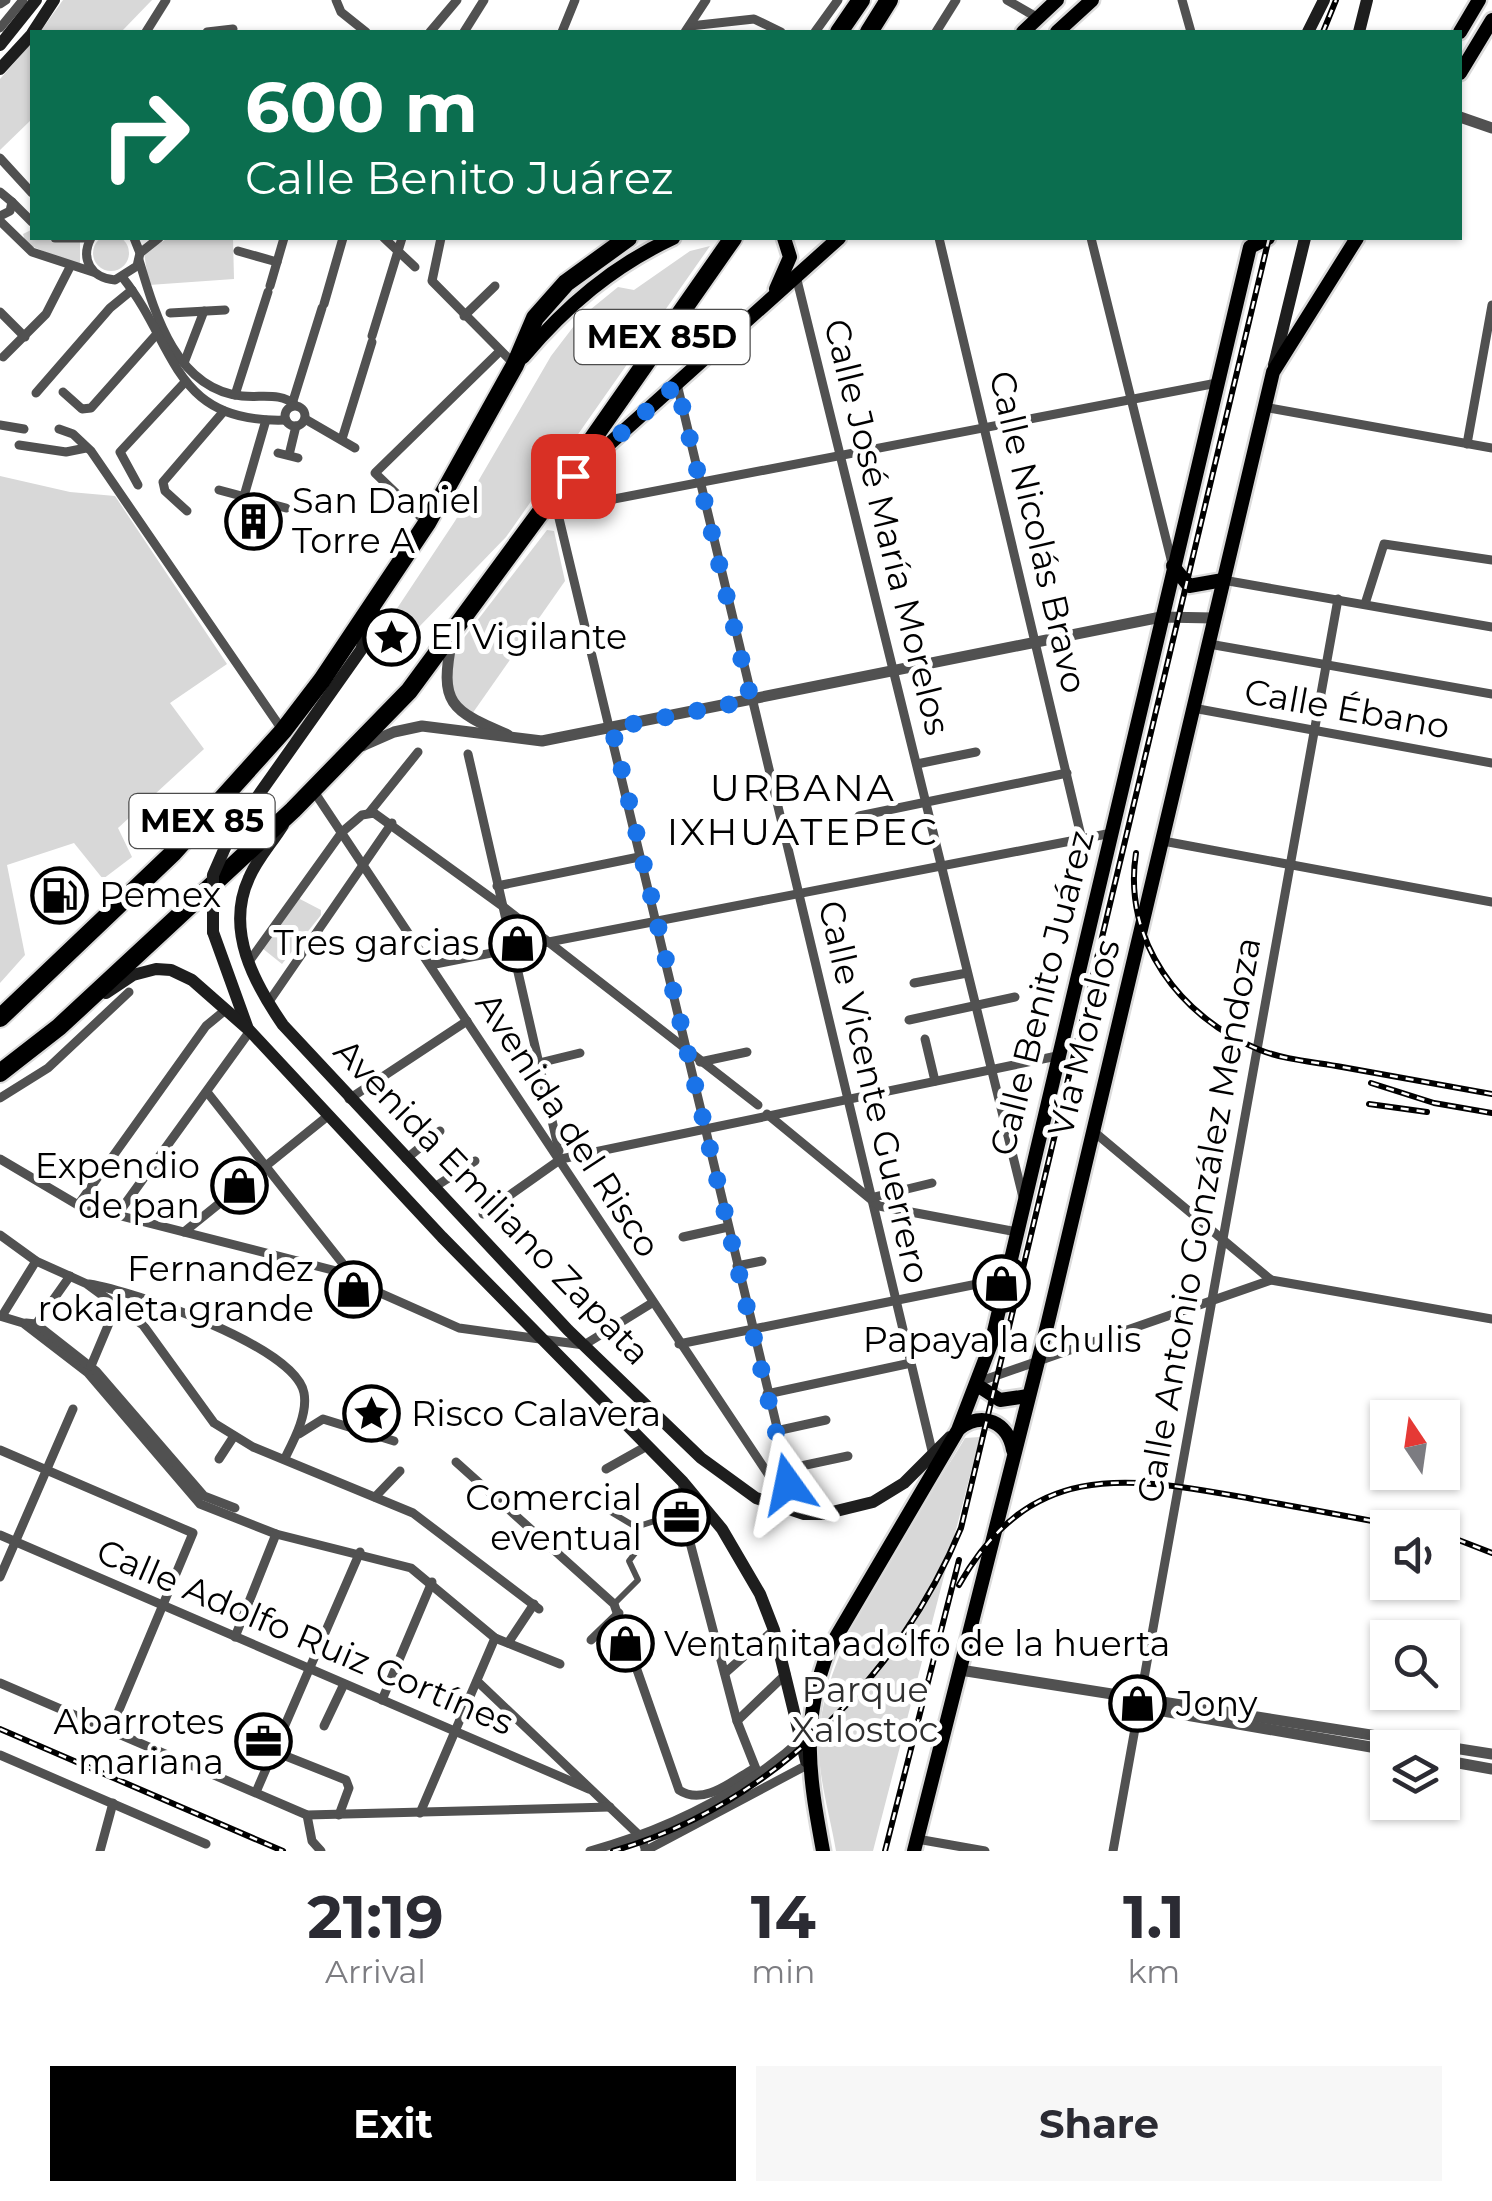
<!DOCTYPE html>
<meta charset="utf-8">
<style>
body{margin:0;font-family:Montserrat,sans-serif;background:#f7f7f7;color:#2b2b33;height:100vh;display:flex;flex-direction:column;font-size:38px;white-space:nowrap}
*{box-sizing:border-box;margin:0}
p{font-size:32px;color:#7c7c81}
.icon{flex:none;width:55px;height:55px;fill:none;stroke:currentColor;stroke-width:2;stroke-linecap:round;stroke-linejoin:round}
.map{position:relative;height:1851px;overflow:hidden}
.drawer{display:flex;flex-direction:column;background:#fff;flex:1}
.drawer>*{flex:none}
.guide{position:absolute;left:30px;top:30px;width:1432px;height:210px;border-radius:0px;box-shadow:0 2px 8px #0004;background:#0b6e4f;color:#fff;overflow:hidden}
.needle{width:65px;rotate:347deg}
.buttons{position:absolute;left:1370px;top:1400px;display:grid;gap:20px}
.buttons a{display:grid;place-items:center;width:90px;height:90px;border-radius:0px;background:#fff;box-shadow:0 2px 8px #0004;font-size:50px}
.pin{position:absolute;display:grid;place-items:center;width:85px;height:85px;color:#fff;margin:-42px;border-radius:20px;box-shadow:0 5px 15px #0006}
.me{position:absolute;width:110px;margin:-55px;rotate:348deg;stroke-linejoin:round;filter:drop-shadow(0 0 8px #0008)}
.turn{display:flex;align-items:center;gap:35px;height:210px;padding:0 50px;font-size:45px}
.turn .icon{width:130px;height:130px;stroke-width:2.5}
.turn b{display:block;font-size:70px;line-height:85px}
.eta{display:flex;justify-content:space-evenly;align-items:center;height:170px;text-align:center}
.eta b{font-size:60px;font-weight:700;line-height:70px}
.primary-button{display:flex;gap:20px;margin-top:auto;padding:20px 50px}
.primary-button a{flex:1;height:115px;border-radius:0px;background:#000;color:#fff;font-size:40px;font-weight:700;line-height:115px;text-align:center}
.primary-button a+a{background:#f7f7f7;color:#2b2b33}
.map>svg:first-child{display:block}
.green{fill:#d8d8d8}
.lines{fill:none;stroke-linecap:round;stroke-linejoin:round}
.primary-casing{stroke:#dbdbdb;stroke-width:19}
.motorway-casing{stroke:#dbdbdb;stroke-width:22}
.pedestrian{stroke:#515151;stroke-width:6}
.minor{stroke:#515151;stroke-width:9}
.tertiary{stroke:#515151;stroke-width:11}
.secondary{stroke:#1e1e1e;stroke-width:12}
.primary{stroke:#000;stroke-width:14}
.motorway{stroke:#000;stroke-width:18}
.rail-casing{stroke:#000;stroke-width:6}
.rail{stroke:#fff;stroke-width:2.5;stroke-dasharray:8;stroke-linecap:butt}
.secondary-bridge{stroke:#1e1e1e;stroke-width:12}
.route{stroke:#1a73e8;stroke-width:18;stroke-dasharray:0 32.4}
.labels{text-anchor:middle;stroke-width:10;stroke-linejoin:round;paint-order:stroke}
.shield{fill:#fff;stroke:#4c4c4c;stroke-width:2.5}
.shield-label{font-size:32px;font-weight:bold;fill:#000}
.poi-label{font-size:35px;fill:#000;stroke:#fff;text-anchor:start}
.street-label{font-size:35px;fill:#000;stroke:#fff}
.park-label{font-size:35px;fill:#2f2f2f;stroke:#fff}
.neighbourhood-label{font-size:38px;letter-spacing:2.5px;fill:#000;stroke:#fff}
</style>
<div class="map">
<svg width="1492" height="1851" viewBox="0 0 1492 1851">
<rect width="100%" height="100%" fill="#fff"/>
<!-- green -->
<g class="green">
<polygon points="63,0 152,0 121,32 40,32"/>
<polygon points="32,42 32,119 0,150 0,79"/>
<polygon points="31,230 32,238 80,242 80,266 26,244 23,234"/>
<circle cx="111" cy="253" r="18"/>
<polygon points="168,238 233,238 234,279 149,285 144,253"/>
<polygon points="710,246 506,537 418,628 394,613 455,521 551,356 580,318 618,287 634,290 690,251"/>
<polygon points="0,476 70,492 115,496 227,664 170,703 204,749 118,828 132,857 103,879 74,843 7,865 25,955 0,983"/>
<polygon points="547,530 554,531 565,581 472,714 455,704 450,656"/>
<polygon points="298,898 321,910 321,915 282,964 262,948"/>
<path d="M980,1437L873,1851H836C830,1815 817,1774 819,1738C823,1644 916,1520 965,1438Z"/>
</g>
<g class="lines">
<defs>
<g id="primary">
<polyline points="1023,32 1057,0"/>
<polyline points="1057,32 1092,0"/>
<polyline points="1460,32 1479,0"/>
<polyline points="1460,73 1492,20"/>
<polyline points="776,289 790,257 784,238"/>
<path d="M523,357C566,306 613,266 673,238"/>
<polyline points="569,480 839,238"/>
<polyline points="1173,566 1189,586 1223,580"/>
<polyline points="977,1385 1000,1400 1028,1396"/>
<path d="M960,1428C982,1411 1008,1422 1013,1450"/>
<path d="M823,1851C809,1775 800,1724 829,1649L958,1430L991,1344L1250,247L1268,238"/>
<polyline points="914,1851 1048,1322 1273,372 1357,238"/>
</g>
<g id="motorway">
<polyline points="839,32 861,0"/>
<polyline points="869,32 889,0"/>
<polyline points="0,1018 173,853 283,731 322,680 427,523 515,365 535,318 566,283 628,238"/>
<polyline points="0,1073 59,1027 293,810 409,691 557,490 733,238"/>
</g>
</defs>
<!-- primary casing -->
<use href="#primary" class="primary-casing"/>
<!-- motorway casing -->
<use href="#motorway" class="motorway-casing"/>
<!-- pedestrian -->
<g class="pedestrian">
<polyline points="599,1505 636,1527"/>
<polyline points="636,1527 682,1512"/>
<polyline points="614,1604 638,1580 629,1561 636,1552 636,1527"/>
</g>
<!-- minor -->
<g class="minor">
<polyline points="336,0 341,12 366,32"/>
<polyline points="1007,0 1038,18"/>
<polyline points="1182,0 1191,32"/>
<polyline points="0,4 6,0"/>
<polyline points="690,26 754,19 781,32"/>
<polyline points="0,28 23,0"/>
<polyline points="146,32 166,0"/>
<polyline points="207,32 233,29"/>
<polyline points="430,32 457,0"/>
<polyline points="464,32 484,0"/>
<polyline points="562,32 575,0"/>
<polyline points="685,32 706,0"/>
<polyline points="815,32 838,0"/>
<polyline points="936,32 956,0"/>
<polyline points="0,158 32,193"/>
<polyline points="0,192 12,202 10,211 0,216"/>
<polyline points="12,202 32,222"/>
<polyline points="0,221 32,252 93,272"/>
<polyline points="55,238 85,238"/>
<path d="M91,238C80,259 91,278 115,280L137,266L140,253L134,238"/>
<polyline points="384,238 415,267"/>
<polyline points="441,238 432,281 515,365"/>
<polyline points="939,238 1082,840"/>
<polyline points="1091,238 1172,563"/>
<polyline points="238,251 277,262"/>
<polyline points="140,253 159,238"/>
<path d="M139,260C155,314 176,389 242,396C261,398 281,392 295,405"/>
<polyline points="796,276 1023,1197"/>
<path d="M123,278C177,346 172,424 286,420"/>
<polyline points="270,286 284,238"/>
<polyline points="324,304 343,238"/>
<polyline points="0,312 25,337"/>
<polyline points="170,313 225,310"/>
<polyline points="464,316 495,286"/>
<polyline points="372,336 402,238"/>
<polyline points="3,357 46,314 70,267"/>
<polyline points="184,363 204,311"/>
<polyline points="677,384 933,1455"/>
<polyline points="63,392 82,409 91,408 155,336"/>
<polyline points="36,393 110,308 132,290"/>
<polyline points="235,395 268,292"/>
<polyline points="293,401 322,308"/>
<circle cx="295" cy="416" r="10"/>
<polyline points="1264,407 1492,448"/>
<polyline points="305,419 355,448"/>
<polyline points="0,425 24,429"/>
<polyline points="59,429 73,434 91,451 283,731"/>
<polyline points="342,439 372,342"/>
<polyline points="1467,444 1492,305"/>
<polyline points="19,445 66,452 86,448"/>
<polyline points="278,453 298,458"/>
<polyline points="289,455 296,426"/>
<polyline points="138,485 120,452 185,382"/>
<polyline points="219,490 286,508"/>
<polyline points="244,496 266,420"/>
<polyline points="553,508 557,510 1217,383"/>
<polyline points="187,511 165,491 163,482 224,411"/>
<polyline points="427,523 375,473 499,352"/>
<polyline points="1223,580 1492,627"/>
<polyline points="1365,604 1384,544 1492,560"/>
<polyline points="1209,644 1492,694"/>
<polyline points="1193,708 1492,763"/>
<polyline points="468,754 559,1151"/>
<polyline points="917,764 976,752"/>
<polyline points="313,790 778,1489 785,1489 787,1469 557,510"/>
<polyline points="369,813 418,752"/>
<polyline points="859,816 1067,773"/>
<polyline points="1163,841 1492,902"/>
<polyline points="497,886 639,857"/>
<polyline points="248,963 342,832 362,815 374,813 501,905 758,1105"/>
<polyline points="430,965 1112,833"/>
<polyline points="914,983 967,973"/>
<polyline points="268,1003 392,823"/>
<polyline points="909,1020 1015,997"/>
<polyline points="925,1039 935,1081"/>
<polyline points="700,1062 747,1052"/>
<polyline points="539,1063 580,1053"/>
<polyline points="207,1092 351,1274"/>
<polyline points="0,1098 48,1068 129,992"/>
<polyline points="349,1099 467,1021"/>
<polyline points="767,1114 879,1206 1017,1232"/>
<polyline points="1093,1131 1271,1280"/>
<polyline points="0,1159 78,1205 352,1275 362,1285 459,1328 584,1345 652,1303"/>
<polyline points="406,1159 440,1131"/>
<polyline points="433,1188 475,1161"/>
<polyline points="870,1198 932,1183"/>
<polyline points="78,1205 206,1026 223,1012"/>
<polyline points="483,1214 561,1159 1057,1056"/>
<polyline points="117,1215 250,1031"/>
<polyline points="184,1232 329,1115"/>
<polyline points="0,1235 36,1261 87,1284 143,1325 214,1423 253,1447 413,1513 539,1609"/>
<polyline points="683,1237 728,1227"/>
<polyline points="737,1266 762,1261"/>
<path d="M89,1284C133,1291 295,1346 304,1393C308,1414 294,1440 285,1458"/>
<polyline points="0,1316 23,1323 88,1373 200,1504 276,1534 411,1568 495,1638 560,1664"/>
<polyline points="2,1316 36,1261"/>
<polyline points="26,1323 36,1324 96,1371 204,1496 235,1508"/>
<polyline points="36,1324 70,1276"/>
<polyline points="679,1344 1007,1278"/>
<polyline points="91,1366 115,1309"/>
<polyline points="978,1382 1271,1280 1492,1319"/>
<polyline points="767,1394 911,1363"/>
<polyline points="776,1431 826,1420"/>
<polyline points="299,1434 323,1419 394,1441"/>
<polyline points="0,1450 193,1533 111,1729"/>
<polyline points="219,1459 234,1436"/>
<path d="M456,1462L614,1604L679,1790C703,1806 731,1782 753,1769"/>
<polyline points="606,1469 647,1446"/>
<polyline points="787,1469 848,1456"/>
<polyline points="683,1482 682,1512 737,1721 758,1774"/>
<polyline points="375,1497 400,1471"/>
<polyline points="0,1535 589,1789"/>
<polyline points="0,1577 73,1409"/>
<polyline points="235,1637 276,1534"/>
<polyline points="591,1640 619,1613"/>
<polyline points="508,1643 534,1604"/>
<polyline points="725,1673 774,1630"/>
<polyline points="477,1681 641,1837 646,1851"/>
<polyline points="0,1683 307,1815 610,1807"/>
<polyline points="382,1700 432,1582"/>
<polyline points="737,1721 786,1674"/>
<polyline points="324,1726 344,1684"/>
<polyline points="273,1751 346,1780 349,1788 339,1815"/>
<polyline points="0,1755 206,1844"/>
<polyline points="256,1792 360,1552"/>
<polyline points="420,1813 495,1638"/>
<polyline points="307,1815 312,1841 321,1851"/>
<polyline points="917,1839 985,1851"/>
<polyline points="100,1851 113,1803"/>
<path d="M590,1851C669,1829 743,1793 804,1737"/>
<polyline points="645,1851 807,1765"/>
<polyline points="1113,1851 1338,599"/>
</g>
<!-- tertiary -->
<g class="tertiary">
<polyline points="1460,117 1492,128"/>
<path d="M452,639C439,704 450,710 508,735"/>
<polyline points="362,746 394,732 422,726 542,741 1161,617 1214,618"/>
<polyline points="960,1670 1492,1754"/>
<polyline points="1132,1699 1140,1707 1388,1750"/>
<polyline points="1442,1760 1492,1769"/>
</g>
<!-- secondary -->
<g class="secondary">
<polyline points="33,32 54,0"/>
<polyline points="1308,32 1324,0"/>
<polyline points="1359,32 1367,0"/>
<polyline points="0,45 36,0"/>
<polyline points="0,69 32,34"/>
<polyline points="1274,365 1305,238"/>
<path d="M283,825C272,843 257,859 249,878C225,930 254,983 283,1025L568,1330L701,1458L756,1498L804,1514H824L873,1502L904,1483L950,1437"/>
<polyline points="231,834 361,650 374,610"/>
<polyline points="213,932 248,1029"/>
<polyline points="106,993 133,975 156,969 171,970 192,980 250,1031 442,1237 683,1482 722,1529 760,1594 774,1630 806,1761"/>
</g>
<!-- primary -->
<use href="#primary" class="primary"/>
<!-- motorway -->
<use href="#motorway" class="motorway"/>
<defs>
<g id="rail">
<polyline points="1323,32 1336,0"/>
<path d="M1136,853C1122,940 1180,1018 1260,1050C1285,1060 1315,1062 1342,1067C1392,1076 1442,1085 1492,1094"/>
<polyline points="1371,1083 1434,1103 1492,1113"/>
<polyline points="1369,1104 1427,1112"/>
<polyline points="1443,1534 1492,1553"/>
<path d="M959,1585C1029,1462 1121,1475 1242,1497C1297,1507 1353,1517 1409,1528"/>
<polyline points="0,1729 283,1851"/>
<path d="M613,1851C769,1806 900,1677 961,1528L1269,238"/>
<polyline points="885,1851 959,1560"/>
</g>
</defs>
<!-- rail casing -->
<use href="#rail" class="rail-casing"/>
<!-- rail -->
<use href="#rail" class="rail"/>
<!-- secondary-bridge -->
<polyline class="secondary-bridge" points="213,932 213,875 231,834"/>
</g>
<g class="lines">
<!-- route -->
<polyline class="route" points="573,476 677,384 751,700 612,728 788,1484"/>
</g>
<!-- icons -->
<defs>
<symbol id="building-ring" viewBox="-11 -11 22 22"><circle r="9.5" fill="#fff" stroke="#000" stroke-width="1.5"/><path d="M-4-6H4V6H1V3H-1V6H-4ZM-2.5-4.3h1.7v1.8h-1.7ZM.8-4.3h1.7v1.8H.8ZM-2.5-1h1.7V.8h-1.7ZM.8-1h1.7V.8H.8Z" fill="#000"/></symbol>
<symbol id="sight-ring" viewBox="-11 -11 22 22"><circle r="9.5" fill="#fff" stroke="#000" stroke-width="1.5"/><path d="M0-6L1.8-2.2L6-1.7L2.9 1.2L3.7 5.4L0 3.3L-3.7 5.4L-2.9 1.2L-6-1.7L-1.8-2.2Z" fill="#000"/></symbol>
<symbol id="fuel-ring" viewBox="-11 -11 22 22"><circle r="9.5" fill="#fff" stroke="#000" stroke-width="1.5"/><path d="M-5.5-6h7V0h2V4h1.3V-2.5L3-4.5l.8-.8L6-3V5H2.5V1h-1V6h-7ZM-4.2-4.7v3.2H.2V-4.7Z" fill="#000"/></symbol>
<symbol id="shop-ring" viewBox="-11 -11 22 22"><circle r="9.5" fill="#fff" stroke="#000" stroke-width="1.5"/><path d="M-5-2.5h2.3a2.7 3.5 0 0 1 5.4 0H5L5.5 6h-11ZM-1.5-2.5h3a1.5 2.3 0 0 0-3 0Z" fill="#000"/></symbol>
<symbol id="office-ring" viewBox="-11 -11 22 22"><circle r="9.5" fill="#fff" stroke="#000" stroke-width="1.5"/><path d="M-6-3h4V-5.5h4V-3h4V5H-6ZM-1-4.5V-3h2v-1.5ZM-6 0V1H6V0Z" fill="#000"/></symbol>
</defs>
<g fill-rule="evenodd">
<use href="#building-ring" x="222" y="490" width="63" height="63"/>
<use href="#sight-ring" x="360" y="606" width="63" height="63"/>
<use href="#fuel-ring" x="28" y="864" width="63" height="63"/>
<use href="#shop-ring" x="486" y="912" width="63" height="63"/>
<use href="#shop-ring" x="208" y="1154" width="63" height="63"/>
<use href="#shop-ring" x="970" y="1252" width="63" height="63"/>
<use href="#shop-ring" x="322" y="1258" width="63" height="63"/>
<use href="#sight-ring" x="340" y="1382" width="63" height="63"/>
<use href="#office-ring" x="650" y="1486" width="63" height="63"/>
<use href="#shop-ring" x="594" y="1612" width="63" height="63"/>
<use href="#shop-ring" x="1106" y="1672" width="63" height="63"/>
<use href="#office-ring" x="232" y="1710" width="63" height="63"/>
</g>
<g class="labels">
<!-- shield labels -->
<g class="shield">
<rect x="574.5" y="310" width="175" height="54" rx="8"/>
<rect x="129.5" y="794" width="145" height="54" rx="8"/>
</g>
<g class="shield-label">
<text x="662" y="348">MEX 85D</text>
<text x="202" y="832">MEX 85</text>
</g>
<!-- poi labels -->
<g class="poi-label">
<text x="292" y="513">San Daniel<tspan x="292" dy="40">Torre A</tspan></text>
<text x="430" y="649">El Vigilante</text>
<text x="99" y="907">Pemex</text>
<text x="479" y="955" text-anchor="end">Tres garcias</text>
<text x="200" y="1178" text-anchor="end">Expendio<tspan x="200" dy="40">de pan</tspan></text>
<text x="314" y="1281" text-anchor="end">Fernandez<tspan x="314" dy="40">rokaleta grande</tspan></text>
<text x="1002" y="1352" text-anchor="middle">Papaya la chulis</text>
<text x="411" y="1426">Risco Calavera</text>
<text x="642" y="1510" text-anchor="end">Comercial<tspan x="642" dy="40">eventual</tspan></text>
<text x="664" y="1656">Ventanita adolfo de la huerta</text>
<text x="1176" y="1716">Jony</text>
<text x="224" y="1734" text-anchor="end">Abarrotes<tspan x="224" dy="40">mariana</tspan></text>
</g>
<!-- street labels -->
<g class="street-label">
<text transform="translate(887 527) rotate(76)" y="12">Calle José María Morelos</text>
<text transform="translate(1038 532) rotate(77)" y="12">Calle Nicolás Bravo</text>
<text transform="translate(1347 709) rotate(10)" y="12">Calle Ébano</text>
<text transform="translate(1042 993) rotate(-76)" y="12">Calle Benito Juárez</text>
<text transform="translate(1084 1038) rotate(-76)" y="12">Vía Morelos</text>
<text transform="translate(874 1092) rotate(77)" y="12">Calle Vicente Guerrero</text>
<text transform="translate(568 1125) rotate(57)" y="12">Avenida del Risco</text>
<text transform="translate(492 1202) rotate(46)" y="12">Avenida Emiliano Zapata</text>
<text transform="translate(1199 1220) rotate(-80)" y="12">Calle Antonio González Mendoza</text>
<text transform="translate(305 1637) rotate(23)" y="12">Calle Adolfo Ruiz Cortínes</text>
</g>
<!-- park labels -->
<g class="park-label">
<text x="865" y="1702">Parque<tspan x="865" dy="40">Xalostoc</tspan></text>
</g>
<!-- neighbourhood labels -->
<g class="neighbourhood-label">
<text x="803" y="801">URBANA<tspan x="803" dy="44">IXHUATEPEC</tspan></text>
</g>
</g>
</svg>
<div class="buttons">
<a><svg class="needle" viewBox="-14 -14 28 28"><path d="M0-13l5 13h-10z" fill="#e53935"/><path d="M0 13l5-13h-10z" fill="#7c7c81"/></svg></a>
<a><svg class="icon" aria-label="sound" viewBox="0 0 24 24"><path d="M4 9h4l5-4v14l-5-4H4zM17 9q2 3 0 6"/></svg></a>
<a><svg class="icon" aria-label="search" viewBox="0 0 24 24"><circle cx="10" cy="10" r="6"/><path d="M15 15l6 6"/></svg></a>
<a><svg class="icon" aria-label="layers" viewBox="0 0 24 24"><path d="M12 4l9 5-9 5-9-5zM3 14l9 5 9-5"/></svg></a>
</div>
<div class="pin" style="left:573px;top:476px;background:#d93025"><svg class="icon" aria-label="arrive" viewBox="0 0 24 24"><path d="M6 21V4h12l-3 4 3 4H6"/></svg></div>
<svg class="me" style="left:788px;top:1484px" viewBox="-20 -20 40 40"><path d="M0-17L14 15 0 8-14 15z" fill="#1a73e8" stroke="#fff" stroke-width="4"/></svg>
<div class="guide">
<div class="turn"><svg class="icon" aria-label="right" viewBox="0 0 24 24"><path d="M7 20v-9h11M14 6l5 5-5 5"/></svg><div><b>600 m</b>Calle Benito Juárez</div></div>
</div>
</div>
<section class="drawer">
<div class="eta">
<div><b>21:19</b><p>Arrival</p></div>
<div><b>14</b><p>min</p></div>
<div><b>1.1</b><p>km</p></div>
</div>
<div class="primary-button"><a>Exit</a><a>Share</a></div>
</section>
